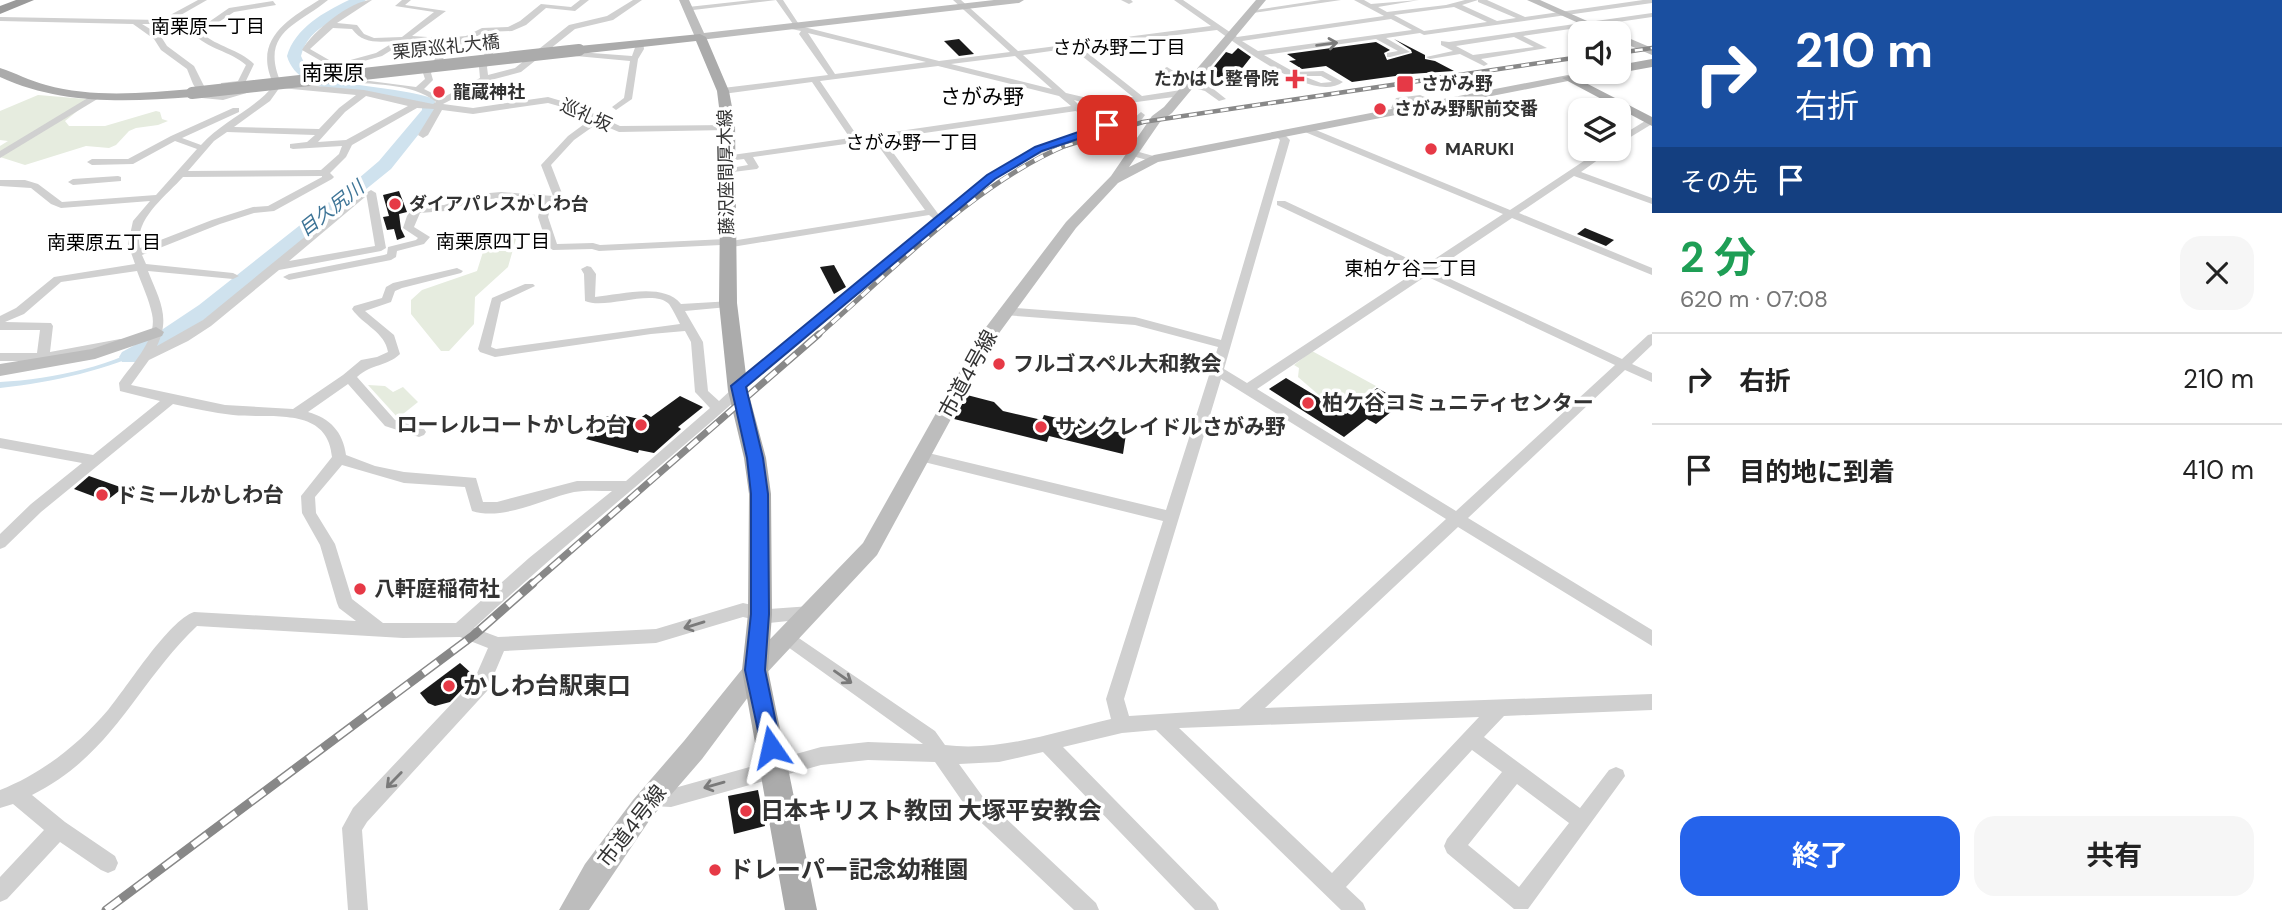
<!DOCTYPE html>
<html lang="ja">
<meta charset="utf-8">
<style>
body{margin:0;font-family:"DM Sans","Noto Sans JP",sans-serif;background:#f6f6f6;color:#222;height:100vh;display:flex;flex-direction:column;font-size:26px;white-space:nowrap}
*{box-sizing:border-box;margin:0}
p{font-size:23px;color:#767676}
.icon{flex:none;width:38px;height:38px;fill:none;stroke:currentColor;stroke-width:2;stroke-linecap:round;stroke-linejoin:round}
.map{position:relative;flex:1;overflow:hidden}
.details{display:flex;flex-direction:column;background:#fff;width:630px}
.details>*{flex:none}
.hud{background:#1a4fa0;color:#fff;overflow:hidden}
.controls{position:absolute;left:1568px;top:21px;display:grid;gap:14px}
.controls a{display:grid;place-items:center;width:63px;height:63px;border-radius:14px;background:#fff;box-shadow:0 2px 5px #0004;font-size:35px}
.pin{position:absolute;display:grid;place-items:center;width:60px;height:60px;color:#fff;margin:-30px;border-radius:14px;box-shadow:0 4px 10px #0006}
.me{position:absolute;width:77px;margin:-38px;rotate:349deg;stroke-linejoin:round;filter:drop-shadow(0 0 5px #0008)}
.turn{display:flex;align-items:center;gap:24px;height:147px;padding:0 28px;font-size:32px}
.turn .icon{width:91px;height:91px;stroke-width:2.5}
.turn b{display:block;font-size:49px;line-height:60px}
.then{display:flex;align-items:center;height:66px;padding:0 28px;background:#0003;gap:14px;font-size:26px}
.round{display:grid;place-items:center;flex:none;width:74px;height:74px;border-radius:21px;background:#f6f6f6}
.summary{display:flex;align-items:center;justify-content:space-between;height:119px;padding:0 28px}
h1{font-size:42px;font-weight:700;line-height:52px;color:#1e9e55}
.action{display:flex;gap:14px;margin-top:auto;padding:14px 28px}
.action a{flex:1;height:80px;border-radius:21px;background:#2563eb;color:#fff;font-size:28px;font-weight:700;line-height:80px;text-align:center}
.action a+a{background:#f6f6f6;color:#222}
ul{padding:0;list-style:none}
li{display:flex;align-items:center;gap:21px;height:91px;padding:0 28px;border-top:2px solid #e0e0e0}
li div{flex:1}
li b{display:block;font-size:26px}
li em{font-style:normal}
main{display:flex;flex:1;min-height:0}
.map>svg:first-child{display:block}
.green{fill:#e6ecdf}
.water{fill:#cfe2ee}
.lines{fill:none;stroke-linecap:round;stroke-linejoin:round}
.river{fill:#cfe2ee;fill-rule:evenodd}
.building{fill:#1a1a1a}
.street{fill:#d0d0d0;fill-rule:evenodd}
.secondary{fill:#bdbdbd;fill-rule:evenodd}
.primary{fill:#ababab;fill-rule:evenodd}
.highway{fill:#9a9a9a;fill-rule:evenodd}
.rail-far3-casing{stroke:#888;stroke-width:4.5}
.rail-far2-casing{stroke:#888;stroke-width:5}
.rail-far1-casing{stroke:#888;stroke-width:7}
.rail-casing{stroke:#888;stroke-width:9}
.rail-far3{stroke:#fff;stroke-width:2.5;stroke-dasharray:8;stroke-linecap:butt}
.rail-far2{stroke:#fff;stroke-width:3.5;stroke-dasharray:10;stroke-linecap:butt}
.rail-far1{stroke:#fff;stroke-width:4.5;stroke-dasharray:13;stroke-linecap:butt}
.rail{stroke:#fff;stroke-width:6;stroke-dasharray:18;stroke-linecap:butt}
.primary-bridge{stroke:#ababab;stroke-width:12}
.oneway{stroke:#7a7a7a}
.route{fill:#2563eb;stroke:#184099;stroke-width:2}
.poi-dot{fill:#e63946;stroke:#fff;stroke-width:2.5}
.labels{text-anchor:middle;stroke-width:7;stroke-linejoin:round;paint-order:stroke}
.far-street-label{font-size:18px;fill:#333;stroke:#fff}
.far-poi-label{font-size:18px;font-weight:bold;fill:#333;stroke:#fff;text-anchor:start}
.far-neighbourhood-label{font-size:19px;fill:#000;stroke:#fff}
.far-water-label{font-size:19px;font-style:italic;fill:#3f7597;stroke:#fff}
.far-quarter-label{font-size:21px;fill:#000;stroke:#fff}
.poi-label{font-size:21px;font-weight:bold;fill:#333;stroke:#fff;text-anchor:start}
.street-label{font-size:21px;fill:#333;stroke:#fff}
.near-poi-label{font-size:24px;font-weight:bold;fill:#333;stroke:#fff;text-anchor:start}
</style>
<main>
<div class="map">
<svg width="1652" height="910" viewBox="0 0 1652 910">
<rect width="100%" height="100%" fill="#fff"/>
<!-- green -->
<g class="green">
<polygon points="38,95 86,99 81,108 65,121 69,126 105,126 156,111 160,112 162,119 168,121 158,125 136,128 129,131 116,145 109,148 86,146 25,165 0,157 0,146 8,141 0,140 0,111"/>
<polygon points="507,230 516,239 508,267 475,297 474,324 449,351 441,351 411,314 411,300 422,290 477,271 483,252 491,248 489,235"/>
<polygon points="1312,351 1376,386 1345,410 1320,396 1298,377 1299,368 1294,365"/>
<polygon points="368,385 385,386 393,392 403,387 418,402 398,418"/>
</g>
<!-- water -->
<path class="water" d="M162,337L157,347C106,370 55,382 0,388V382C55,379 114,366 162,337Z"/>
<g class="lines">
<!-- river -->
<path class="river" d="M349,0H366C345,19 309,23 301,56L306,67C333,89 397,85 434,99L438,110L391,169L213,313L173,343L138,362H122L119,357L122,352L157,333L199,305L352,184L379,161L422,110V104L410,100C374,92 299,99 287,56C295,28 324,12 349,0Z"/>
</g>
<!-- building -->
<g class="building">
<polygon points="959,39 974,54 959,56 944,41"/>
<polygon points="1394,39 1425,55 1425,59 1435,61 1454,71 1410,74 1352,82 1326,66 1302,69 1289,61 1296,60 1287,54 1376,42 1390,50 1384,53 1387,60 1412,53 1411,50"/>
<polygon points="1238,48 1251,57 1233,80 1207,75 1226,52 1232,54"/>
<polygon points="399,191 407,212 399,214 401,229 405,237 397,240 394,229 387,230 383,217 389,216 383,195"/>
<polygon points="1585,228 1614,240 1606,246 1577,234"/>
<polygon points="834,265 846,287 834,294 820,267"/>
<polygon points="1286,378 1346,414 1377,388 1403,402 1376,424 1367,419 1344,437 1269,389"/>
<polygon points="967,395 994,402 1003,411 1042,420 1044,415 1126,434 1123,454 1049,436 1047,442 954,419"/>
<polygon points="680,396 703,407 678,427 681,429 654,453 639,450 638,453 586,439 607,416 623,420 626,416 639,419 646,414 651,417"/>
<polygon points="89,476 123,488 106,501 74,489"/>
<polygon points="460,663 470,672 469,682 450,702 435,706 428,703 420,693"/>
<polygon points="758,790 765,826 734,834 728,796"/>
</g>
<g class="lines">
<!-- street -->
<g class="street">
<polygon points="198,0 207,0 165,24 142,24 160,35 167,46 194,66 208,94 223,94 247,87 251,90 250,92 223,100 202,98 193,84 187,69 161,50 154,39 133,24 0,21 0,17 161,20"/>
<path d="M319,0H328C298,25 259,32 281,83L364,90L433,104L436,102C412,82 369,85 339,81L335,79L339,77L416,87L425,79L423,73L435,59L441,42L406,41L382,56L335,69L302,50C312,32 351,0 372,0L337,23L357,25L364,34L374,38L402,37L434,12L395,6L402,0H411L405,5L446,11L412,36L443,38L466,36L482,28L508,27L520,21L541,4L571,7L580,0H589L575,11L546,8L526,25L512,31L484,32L471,40H464L496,46L487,67L488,75L515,68L569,25L607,16L633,0H642L613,20L575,29L521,72L487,81L443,104L473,108L548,97L575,105L620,126L731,125L733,127L728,130L619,132L598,123L574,140L551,165L563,196L559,201L552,202L548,217L557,244L593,243L600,245L726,239L731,241L925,210L874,140L753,157L759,167L757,169L725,173V169L748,165L744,159L728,161L723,158L725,156L850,138L812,82L723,94L719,91L723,88L828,75L799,34L801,31L787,28V24H793L776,0L685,11L688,7L752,0H783L800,26L939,61L1010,52L953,0H961L1018,51L1211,26L1174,0H1183L1237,37L1384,16L1354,0H1364L1371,4L1419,0L1378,7L1387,12L1446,5L1465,0H1487L1525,17L1643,0H1652V3L1424,35L1420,33L1386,38L1410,52L1390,57H1387V53L1398,51L1376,39L1264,55L1294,72L1323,71L1343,82C1313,104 1243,48 1217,30L1080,47L1142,96L1181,90L1185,93L1181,96L1085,109L1102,125L1134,118L1141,112L1145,115L1140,122L1101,131L1065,143L1029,159L994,179L743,389V394C654,473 561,547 474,628L498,637L656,629L743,603L769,609L811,606L817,608L819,613L817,618L769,623L743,617L656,643L504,651L487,691L367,822L362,830L368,910H348L342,828L353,808L474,680L488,648L460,637L403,638L197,626C136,684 114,754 32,795L65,822L115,856L118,863L115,870L108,873L101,870L60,842L7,899L0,902V877L44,830L13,804L0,808V790C43,773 79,744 108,710C128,686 168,621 194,612L356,621L339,608L337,603L320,545L302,513L301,496L332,457C328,405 269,419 233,415C213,413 193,408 173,404L41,512L5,547L0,549V534L31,504L82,463L0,448V438L93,455L160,401L120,391L119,383C132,364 158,339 152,314C149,299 142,285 137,271L61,282L24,314L5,322L51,323L53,326L50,352L120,339L124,340L126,343L124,346L43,361H0V353H37L40,330H0V316L16,308L54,277L135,264L128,244L133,221L150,201L61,208L51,204L31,188L0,186V180H25L38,184L62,202L156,195L197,149L175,141L133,164L92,165L87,162L92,159H128L171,136L233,108H239V112L182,138L201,145C222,121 254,110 274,85C252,40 287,20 319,0ZM1478,0V2L1516,18L1497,21L1462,5ZM1454,7L1487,22L1424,31L1394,15ZM1391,19L1412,30L1258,51L1242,41ZM333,28L352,29C363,44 378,42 396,41L376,53L336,64L310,49ZM808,33L926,62L835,74ZM448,43L487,48L479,67L480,78L442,98L424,89L433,80L431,73L443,60ZM1072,48L1133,97L1097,102L1096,100L1066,93L1023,55ZM1015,56L1052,89L951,64ZM938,66L1059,96L1071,106L858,137L820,81ZM1303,76H1321L1332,82L1321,83ZM280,87L281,88L356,95L339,108L319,129L234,127L270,101ZM366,96L408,106L346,140L318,142L345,112ZM1074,100L1089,104L1079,105ZM548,103L569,109L591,119L568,136L541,165L553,196L501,192L478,194L444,205L413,208L407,216L403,228L418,238L416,240L388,247L387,254L384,255L289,274L283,277L289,280L391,260L396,257L397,251L424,244L430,237L414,227L420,213L445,211L479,200L501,198L542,201L538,217L548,247L553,250L592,249L599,251L721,245L726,248L929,215L934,219L733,383V388L719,401L708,391L703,342L685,311L728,307L734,303L732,301L681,304C663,282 620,295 595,297L596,274L591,267L587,266L581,269L584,274L585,301C606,310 653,288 669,304C673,310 677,318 680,324L496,349L491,347L501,302L535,286L533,284H525L492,298L478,349L480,352L495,357L651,334L685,331L691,342L695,392L710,408L626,481H577L497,502H483L476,478L404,472L375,466L346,455C343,432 330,418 308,412L348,384L385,426L419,437L424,435L426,432L424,429L395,420L357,377C373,363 386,367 400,354L394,335L365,311L391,302L395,291L402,288L461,273L463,271L457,268L393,283L386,287L382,298L354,306L352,309C363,325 385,332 388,352L377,357L361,360L343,375L293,409L225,405L131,385L149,360L188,341L211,326L279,270L381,251L386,248L376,193L371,190L366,193L375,246L289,261L365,197L356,195L203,320L157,346C171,317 159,299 148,271L233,279L239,276L233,273L146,264L142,255L220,224L254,213L274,211L332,179L334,177L330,173L346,157L352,145L417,108L434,109L418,135L423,138L428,135L442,110L473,114ZM1076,111L1094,127C1057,138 1022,153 990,173C972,185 956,201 939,215L883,139ZM227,132L315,135L307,142L290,144V148L293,149L342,146L339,154L321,170L188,171L214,141ZM183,177L322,176V177L268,206L253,207L212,220L140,248C133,220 166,196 183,177ZM342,465L404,483L465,487L472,511C504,521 542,499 574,492C586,490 600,491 612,491L529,558L456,623H383L352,599L335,544L316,513L315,497Z"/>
<polygon points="1121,0 1131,0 1133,2 1129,4"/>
<polygon points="1321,0 1341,0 1253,13 1249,11"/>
<path d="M273,1L276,5L234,12L202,33C217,47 239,49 254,64L244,85L221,87V83L238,81L246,65C230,51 207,49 193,33L229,8Z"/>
<path d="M1652,13V17L1523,36L1547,48L1481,59L1488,64L1484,66L1460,54L1430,59L1426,57L1453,51L1441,45V41L1449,42ZM1514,37L1534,47L1473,55L1456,46Z"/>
<polygon points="637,42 643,42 644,49 638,59 632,99 616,110 612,107 624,98 630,61 565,55 561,53 565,51 632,56"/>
<polygon points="1167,67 1189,81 1211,87 1226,99 1219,101 1205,91 1183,85 1164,71 1163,69"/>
<polygon points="96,93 100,96 99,98 0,158 0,151"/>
<polygon points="1420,95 1442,104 1438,107 1419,101 1402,102 1400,107 1404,111 1400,114 1391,108 1396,98"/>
<polygon points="1650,118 1652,124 1619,144 1619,137"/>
<path d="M1305,128H1311L1510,210L1602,149H1613L1581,172L1652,198V204L1574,176L1519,213L1652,268V275L1512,218L1433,271L1622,359L1648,335L1652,334V345L1632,364L1652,373V382L1625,370L1468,518L1652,630V646L1458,527L1265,708L1652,694V710L1504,716L1484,737L1580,808L1609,770L1616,767L1623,770L1625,776L1528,909H1514L1447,853L1444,846L1447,839L1502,772L1472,750L1346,887L1363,903L1366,910H1341L1156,730L1122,733L1063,747L1216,903L1219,910H1195L1043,752L999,762L959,764L983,797L1096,903L1099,910H1074L969,811L935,762L868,760L821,765L671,807L652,806L645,804L642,797L645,790L652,788L671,789L821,747L868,742L923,744L781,642L779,637L781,632L787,630L935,731L945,745C1001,752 1058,731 1111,719L1106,699L1163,521L920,461L913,456L920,451L1166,510L1218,347L1135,325L1004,315L998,311L1004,307L1135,317L1221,340L1280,140L1275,135L1277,133H1283L1290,140L1224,369L1247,383L1417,271L1277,205V201H1285L1424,266L1503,214L1305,132ZM1426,276L1615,365L1456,511L1257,389ZM1221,379L1446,519L1239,709L1129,716L1124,699ZM1479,717L1332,873L1179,728ZM1517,784L1569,823L1519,887L1468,845Z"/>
<polygon points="1132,150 1157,157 1159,159 1154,162 1129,155 1127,153"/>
<polygon points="118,176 121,177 121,181 73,185 68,182 73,179"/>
</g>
<!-- secondary -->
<g class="secondary">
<polygon points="679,0 689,0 704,33 994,0 1024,0 1019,3 700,40 695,37"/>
<polygon points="1256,0 1266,0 1172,113 1160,122 1129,167 1154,155 1568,75 1574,78 1568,81 1158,162 1118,183 1076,228 994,340 877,555 763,677 702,759 651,818 589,910 559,910 585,864 633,800 684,741 747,663 863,543 980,335 1066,222 1111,176 1152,116 1164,107"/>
<polygon points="1527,0 1540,0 1614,33 1601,33"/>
<polygon points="1619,34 1652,48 1652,55 1619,41"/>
<polygon points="156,327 164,332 162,336 95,359 0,376 0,364 92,349"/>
</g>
<!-- primary -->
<g class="primary">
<polygon points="700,34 706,37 729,91 735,123 737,303 748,391 766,458 771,494 772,614 768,670 817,910 785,910 742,670 748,614 749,494 744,458 728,391 719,303 721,123 717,91 696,41 579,54 573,50 579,46"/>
<polygon points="1652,59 1652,67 1619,73 1615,72 1619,72 1619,65"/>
<path d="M0,68C16,73 30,81 46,85C93,98 144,93 192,89L198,93L192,97C126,102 61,105 0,77Z"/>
<polygon points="1582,72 1608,72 1606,75 1580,80 1652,117 1652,126 1562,78"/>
</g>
<!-- highway -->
<polygon class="highway" points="16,0 34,0 0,14 0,6"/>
<defs>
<g id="rail-far3">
<polyline points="1619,53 1652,48"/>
<polyline points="1065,146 1143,122 1580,57"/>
</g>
<path id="rail-far2" d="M817,336C893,270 976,182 1069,144"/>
<polyline id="rail-far1" points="531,585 819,334"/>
<polyline id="rail" points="106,910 474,635 533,583"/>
</defs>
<!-- rail-far3 casing -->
<use href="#rail-far3" class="rail-far3-casing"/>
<!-- rail-far2 casing -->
<use href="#rail-far2" class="rail-far2-casing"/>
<!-- rail-far1 casing -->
<use href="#rail-far1" class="rail-far1-casing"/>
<!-- rail casing -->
<use href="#rail" class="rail-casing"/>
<!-- rail-far3 -->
<use href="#rail-far3" class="rail-far3"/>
<!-- rail-far2 -->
<use href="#rail-far2" class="rail-far2"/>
<!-- rail-far1 -->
<use href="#rail-far1" class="rail-far1"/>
<!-- rail -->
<use href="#rail" class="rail"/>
<!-- primary-bridge -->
<polyline class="primary-bridge" points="192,93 579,50"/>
</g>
<!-- one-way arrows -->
<defs><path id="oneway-shaft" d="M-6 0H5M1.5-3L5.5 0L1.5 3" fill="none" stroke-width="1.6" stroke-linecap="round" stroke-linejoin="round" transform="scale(1.75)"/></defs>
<g class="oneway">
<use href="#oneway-shaft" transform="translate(1327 44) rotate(-7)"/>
<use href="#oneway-shaft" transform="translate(694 625) rotate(163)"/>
<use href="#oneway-shaft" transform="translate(843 677) rotate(35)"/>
<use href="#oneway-shaft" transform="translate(394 780) rotate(134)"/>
<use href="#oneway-shaft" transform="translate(714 785) rotate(164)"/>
</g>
<!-- route -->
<polygon class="route" points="1107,122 1113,125 1111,128 1042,151 995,179 746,387 763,458 768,494 769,614 765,670 781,747 778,754 771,757 763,754 745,670 751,614 751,494 747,458 731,386 987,175 1035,147"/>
<!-- markers -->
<g class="poi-dot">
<path d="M1291.5 68.5h7v7h7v7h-7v7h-7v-7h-7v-7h7z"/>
<rect x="1396" y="75" width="18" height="18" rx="3.5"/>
<circle cx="439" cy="92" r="7"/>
<circle cx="1380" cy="109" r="7"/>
<circle cx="1431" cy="149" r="7"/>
<circle cx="395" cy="204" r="7"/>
<circle cx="999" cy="364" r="7"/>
<circle cx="1308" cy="403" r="7"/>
<circle cx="641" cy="425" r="7"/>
<circle cx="1041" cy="427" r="7"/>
<circle cx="102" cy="495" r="7"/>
<circle cx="360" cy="589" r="7"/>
<circle cx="449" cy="686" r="7"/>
<circle cx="746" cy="811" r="7"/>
<circle cx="715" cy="870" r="7"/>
</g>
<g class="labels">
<!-- far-street labels -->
<g class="far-street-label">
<text transform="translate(446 47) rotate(-6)" y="6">栗原巡礼大橋</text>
<text transform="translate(586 115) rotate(24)" y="6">巡礼坂</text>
<text transform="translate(726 172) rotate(-91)" y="6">藤沢座間厚木線</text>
</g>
<!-- far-poi labels -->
<g class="far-poi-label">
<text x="1279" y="85" text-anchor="end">たかはし整骨院</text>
<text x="1421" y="90">さがみ野</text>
<text x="453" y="98">龍蔵神社</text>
<text x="1394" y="115">さがみ野駅前交番</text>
<text x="1445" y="155">MARUKI</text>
<text x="409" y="210">ダイアパレスかしわ台</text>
</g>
<!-- far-neighbourhood labels -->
<g class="far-neighbourhood-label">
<text x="208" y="33">南栗原一丁目</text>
<text x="1119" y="54">さがみ野二丁目</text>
<text x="912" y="149">さがみ野一丁目</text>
<text x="493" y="248">南栗原四丁目</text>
<text x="104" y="249">南栗原五丁目</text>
<text x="1411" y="275">東柏ケ谷二丁目</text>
</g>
<!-- far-water labels -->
<g class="far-water-label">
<text transform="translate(331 208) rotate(-38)" y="7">目久尻川</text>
</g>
<!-- far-quarter labels -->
<g class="far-quarter-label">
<text x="333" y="80">南栗原</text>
<text x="982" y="104">さがみ野</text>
</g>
<!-- poi labels -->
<g class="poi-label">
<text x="1013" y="371">フルゴスペル大和教会</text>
<text x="1322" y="410">柏ケ谷コミュニティセンター</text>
<text x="627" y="432" text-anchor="end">ローレルコートかしわ台</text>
<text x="1055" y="434">サンクレイドルさがみ野</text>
<text x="116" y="502">ドミールかしわ台</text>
<text x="374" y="596">八軒庭稲荷社</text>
</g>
<!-- street labels -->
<g class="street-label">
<text transform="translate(968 374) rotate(-61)" y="7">市道4号線</text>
<text transform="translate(632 826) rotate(-52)" y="7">市道4号線</text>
</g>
<!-- near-poi labels -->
<g class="near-poi-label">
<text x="463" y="694">かしわ台駅東口</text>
<text x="760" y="819">日本キリスト教団 大塚平安教会</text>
<text x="729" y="878">ドレーパー記念幼稚園</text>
</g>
</g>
</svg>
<div class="controls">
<a><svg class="icon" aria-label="sound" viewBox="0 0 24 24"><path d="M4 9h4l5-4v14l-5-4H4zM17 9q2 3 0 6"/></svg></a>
<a><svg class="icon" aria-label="layers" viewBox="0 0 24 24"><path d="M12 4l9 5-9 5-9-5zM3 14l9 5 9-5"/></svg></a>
</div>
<div class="pin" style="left:1107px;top:125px;background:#d93025"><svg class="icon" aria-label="arrive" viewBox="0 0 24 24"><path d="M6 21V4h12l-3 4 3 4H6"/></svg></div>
<svg class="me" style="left:771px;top:747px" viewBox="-20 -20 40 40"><path d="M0-17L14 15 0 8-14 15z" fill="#2563eb" stroke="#fff" stroke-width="4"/></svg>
</div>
<section class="details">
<div class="hud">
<div class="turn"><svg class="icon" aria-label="right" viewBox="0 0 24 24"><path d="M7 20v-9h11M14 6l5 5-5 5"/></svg><div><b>210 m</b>右折</div></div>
<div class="then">その先<svg class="icon" aria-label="arrive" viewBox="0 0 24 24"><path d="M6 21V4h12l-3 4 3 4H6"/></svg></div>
</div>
<div class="summary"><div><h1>2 分</h1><p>620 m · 07:08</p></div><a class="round"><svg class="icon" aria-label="close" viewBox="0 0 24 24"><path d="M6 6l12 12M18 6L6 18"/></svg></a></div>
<ul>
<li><svg class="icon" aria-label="right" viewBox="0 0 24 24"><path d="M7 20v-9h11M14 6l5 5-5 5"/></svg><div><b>右折</b></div><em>210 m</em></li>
<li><svg class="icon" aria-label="arrive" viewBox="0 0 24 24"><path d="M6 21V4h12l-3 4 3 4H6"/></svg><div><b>目的地に到着</b></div><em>410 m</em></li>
</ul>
<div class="action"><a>終了</a><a>共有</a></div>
</section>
</main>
